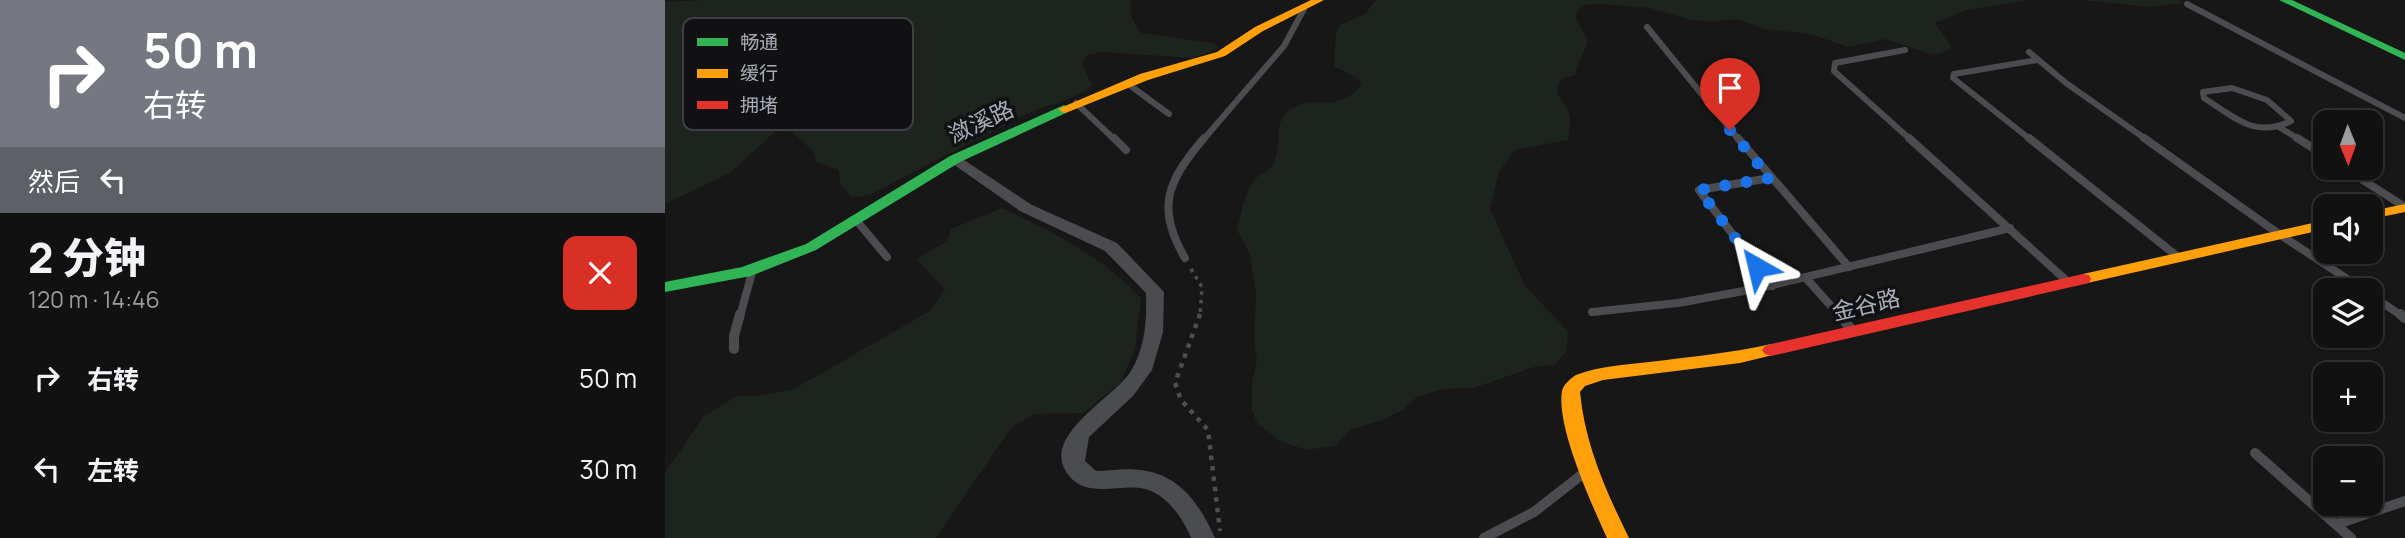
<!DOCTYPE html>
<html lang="zh">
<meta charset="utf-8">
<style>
body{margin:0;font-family:Manrope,"Noto Sans SC",sans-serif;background:#1a1a1a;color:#f1f3f6;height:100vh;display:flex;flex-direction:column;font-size:26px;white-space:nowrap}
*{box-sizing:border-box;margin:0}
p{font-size:23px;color:#9c9d9f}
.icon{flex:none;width:38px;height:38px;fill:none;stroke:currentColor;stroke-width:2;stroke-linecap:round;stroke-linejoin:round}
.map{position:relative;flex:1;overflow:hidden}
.drawer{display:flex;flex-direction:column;background:#111;width:665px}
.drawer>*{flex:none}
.hud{background:#757880;color:#fff;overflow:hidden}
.needle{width:46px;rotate:179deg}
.controls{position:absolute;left:1648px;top:110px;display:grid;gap:14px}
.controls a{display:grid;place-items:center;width:70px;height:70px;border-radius:14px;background:#111;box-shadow:0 2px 5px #0004,0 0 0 2px #303131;font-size:35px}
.pin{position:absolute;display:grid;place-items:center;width:60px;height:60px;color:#fff;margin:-72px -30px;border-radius:50% 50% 50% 0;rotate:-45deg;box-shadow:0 0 7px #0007}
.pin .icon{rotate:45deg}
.me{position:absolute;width:77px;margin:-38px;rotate:323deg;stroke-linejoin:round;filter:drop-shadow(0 0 5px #0008)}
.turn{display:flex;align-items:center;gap:24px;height:147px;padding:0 28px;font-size:32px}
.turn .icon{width:91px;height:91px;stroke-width:2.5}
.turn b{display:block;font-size:49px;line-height:60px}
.then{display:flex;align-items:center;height:66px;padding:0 28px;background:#0003;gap:14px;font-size:26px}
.round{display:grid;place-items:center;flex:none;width:74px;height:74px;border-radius:14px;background:#1a1a1a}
.headline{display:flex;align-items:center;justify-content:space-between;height:119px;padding:0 28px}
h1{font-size:42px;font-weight:800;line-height:52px}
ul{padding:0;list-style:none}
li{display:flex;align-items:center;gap:21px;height:91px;padding:0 28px}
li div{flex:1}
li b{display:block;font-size:26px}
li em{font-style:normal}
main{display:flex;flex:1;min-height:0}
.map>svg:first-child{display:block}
.green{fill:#1d241e}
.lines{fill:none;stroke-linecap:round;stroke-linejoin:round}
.path-far1{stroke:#4d4e52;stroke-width:3.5;stroke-dasharray:3.5 5;stroke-linecap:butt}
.path{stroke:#4d4e52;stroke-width:4.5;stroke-dasharray:4.5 6;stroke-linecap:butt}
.lane-far2{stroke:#4b4c50;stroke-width:6}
.lane-far1{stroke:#4b4c50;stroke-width:8}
.lane{stroke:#4b4c50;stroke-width:10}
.street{fill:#4b4c50;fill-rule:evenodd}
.fast{fill:#30b455;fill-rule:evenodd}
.slow{fill:#ff9f0a;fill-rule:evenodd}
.jam{fill:#e5322d;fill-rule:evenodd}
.route{stroke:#1a73e8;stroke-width:12;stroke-dasharray:0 21.6}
.labels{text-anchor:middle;stroke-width:7;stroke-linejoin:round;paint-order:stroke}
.street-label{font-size:23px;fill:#a8adb8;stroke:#111113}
.key{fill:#111113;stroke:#3e4045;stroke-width:2}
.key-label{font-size:19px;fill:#a8adb8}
</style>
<main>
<section class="drawer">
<div class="hud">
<div class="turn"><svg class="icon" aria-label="right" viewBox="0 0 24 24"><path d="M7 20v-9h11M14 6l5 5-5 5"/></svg><div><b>50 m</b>右转</div></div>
<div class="then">然后<svg class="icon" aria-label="left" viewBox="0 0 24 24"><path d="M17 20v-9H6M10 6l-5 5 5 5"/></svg></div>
</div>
<div class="headline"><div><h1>2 分钟</h1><p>120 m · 14:46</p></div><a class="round" style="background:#d93025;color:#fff"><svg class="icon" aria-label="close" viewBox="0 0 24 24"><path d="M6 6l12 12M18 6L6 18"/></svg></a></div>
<ul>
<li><svg class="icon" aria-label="right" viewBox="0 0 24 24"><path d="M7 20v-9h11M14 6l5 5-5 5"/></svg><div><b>右转</b></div><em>50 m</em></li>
<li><svg class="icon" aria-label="left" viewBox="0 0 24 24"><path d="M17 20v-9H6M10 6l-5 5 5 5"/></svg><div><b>左转</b></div><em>30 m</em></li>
</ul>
</section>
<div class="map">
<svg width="1740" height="538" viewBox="0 0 1740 538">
<rect width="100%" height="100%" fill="#171717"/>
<!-- green -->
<g class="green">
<path d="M39,0H465L467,19L476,33L548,43L553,47L543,53L528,58L437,52L423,55L417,64L427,85C411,101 384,103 364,113C311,140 258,167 205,195L188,198L176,186L173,170L151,162L149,152L124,129L112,130L65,173L0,204V2Z"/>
<path d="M711,0H1365L1301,10L1270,23L1287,48L1275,54H1266L1221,39L1183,47L1146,34L1099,29L1072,19L1046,22L1027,20L985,8L935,4L920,5L912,10L911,20L923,39C921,52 911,62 910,75L896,79C886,97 901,100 905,116C906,123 904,132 903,140L850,150L834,172L825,209L860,286L903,331L901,352L890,365L869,367L809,388L778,389L752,397L737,410L715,421L687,429L669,446L641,450L615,441L592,423L587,410V382L592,360L589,341L591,294L585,254L572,230C576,214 579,193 590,179C595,174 604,172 607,166C620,147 604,121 628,108C654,93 669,115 697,85L693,78L669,66L671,33L675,25L700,14Z"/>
<polygon points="1417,0 1515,0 1518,3 1485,7"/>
<path d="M337,208C388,231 437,257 476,298L470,349L455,383L418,413L370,414L346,428L271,538H0V473L39,416L72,396H93L129,389L265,311L280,290L252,259L282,241L286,229Z"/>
</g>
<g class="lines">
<!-- path-far1 -->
<polyline class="path-far1" points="526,269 537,287 535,316"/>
<!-- path -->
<polyline class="path" points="535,314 510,383 516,400 543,430 555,531"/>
<!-- lane-far2 -->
<g class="lane-far2">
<polyline points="1522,4 1740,118"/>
<polyline points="982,27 1074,140"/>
<polyline points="1240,50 1170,63 1169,71 1246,140"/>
<polyline points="1364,52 1401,83 1482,140"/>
<polyline points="463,84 504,114"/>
<path d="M1567,88L1602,100L1626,121C1590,139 1569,117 1539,98L1538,92Z"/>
<polyline points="411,103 450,140"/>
<polyline points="1614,127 1635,140"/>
<polyline points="538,140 619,46 639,9"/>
<polyline points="1366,140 1288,78 1289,74 1372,60"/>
</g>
<!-- lane-far1 -->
<g class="lane-far1">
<polyline points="449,138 461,150"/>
<polyline points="1073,138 1184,267"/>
<polyline points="1244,138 1403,282"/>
<polyline points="1364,138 1513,257"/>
<polyline points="1479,138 1614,234 1699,290"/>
<polyline points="1632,138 1661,156"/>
<polyline points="1679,168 1740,207"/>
<polyline points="1105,178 1034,190 1107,286"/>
<polyline points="191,220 222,257"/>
<path d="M520,258C490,207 503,181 539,138"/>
<polyline points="1140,277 1175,316"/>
<polyline points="1706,295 1737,316"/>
<polyline points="927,312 1013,303 1095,288 1345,228"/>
<polyline points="75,316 88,269"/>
</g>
<!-- lane -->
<g class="lane">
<polyline points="1173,314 1188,331"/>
<polyline points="1735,314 1740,318"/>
<polyline points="69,349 69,336 75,314"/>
<polyline points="1590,453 1686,538"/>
<polyline points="1672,524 1740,501"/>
<polyline points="819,538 869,512 919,473"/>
</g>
<!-- street -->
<path class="street" d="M290,154L367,205L452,243L499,292L498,332L487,370L468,396L424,437L420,461L431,471C445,471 461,468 475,470C515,474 535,505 550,538H526C518,518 500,491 475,488C454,485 426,496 408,480C366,440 450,398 466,371C480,348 482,320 481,293L440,251L355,211L285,162L282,159Z"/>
<!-- fast -->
<g class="fast">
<polygon points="1614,0 1627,0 1740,53 1740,60"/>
<polygon points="399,105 405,109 403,112 295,162 151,250 86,276 0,292 0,282 77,267 141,244 285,156"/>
</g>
<!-- slow -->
<g class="slow">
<polygon points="646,0 659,0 598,31 560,56 483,80 403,112 399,113 393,109 475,74 552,52 590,27"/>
<polygon points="1740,204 1740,212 1706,219 1706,211"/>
<polygon points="1661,220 1661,229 1418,284 1410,279 1418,274"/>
<path d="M1106,344L1112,346L1115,350L1112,354L1075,363L938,380L920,386L915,392C920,445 941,491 964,538H942C927,505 891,427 897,391C898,385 906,378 911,375C934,366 960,365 984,362C1025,357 1066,353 1106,344Z"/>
</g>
<!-- jam -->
<polygon class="jam" points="1418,274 1424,275 1426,279 1424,283 1106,356 1100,354 1097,350 1100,346 1106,344"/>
</g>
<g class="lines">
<!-- route -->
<polyline class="route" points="1065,130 1105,178 1034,190 1092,267"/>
</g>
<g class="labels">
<!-- street labels -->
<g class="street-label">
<text transform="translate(316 122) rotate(-25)" y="8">潋溪路</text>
<text transform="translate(1201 305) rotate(-13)" y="8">金谷路</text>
</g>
</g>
<!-- legend -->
<rect x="18" y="18" width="230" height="112" rx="10" class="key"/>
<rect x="32" y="38" width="31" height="8" fill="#30b455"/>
<rect x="32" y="69" width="31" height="9" fill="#ff9f0a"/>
<rect x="32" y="101" width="31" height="8" fill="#e5322d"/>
<g class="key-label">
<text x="75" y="49">畅通</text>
<text x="75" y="80">缓行</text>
<text x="75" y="112">拥堵</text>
</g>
</svg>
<div class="controls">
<a><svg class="needle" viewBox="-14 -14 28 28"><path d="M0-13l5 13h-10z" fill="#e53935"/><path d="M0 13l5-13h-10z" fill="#9c9d9f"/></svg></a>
<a><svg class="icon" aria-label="sound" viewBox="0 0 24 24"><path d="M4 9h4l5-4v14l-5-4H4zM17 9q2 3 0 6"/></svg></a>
<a><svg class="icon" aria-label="layers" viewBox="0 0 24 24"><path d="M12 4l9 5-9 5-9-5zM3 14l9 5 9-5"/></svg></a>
<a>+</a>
<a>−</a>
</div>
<div class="pin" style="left:1065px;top:130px;background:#d93025"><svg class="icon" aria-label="arrive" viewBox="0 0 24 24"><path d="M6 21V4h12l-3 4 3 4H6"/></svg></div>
<svg class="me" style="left:1092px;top:267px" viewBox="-20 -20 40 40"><path d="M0-17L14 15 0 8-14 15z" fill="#1a73e8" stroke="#fff" stroke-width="4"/></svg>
</div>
</main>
